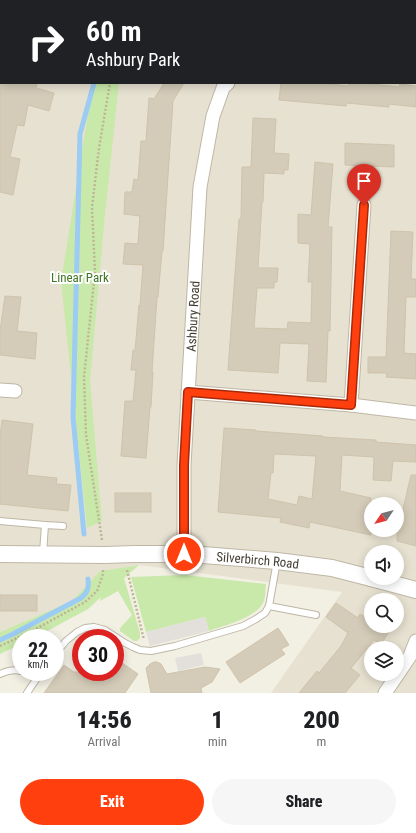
<!DOCTYPE html>
<style>
body{margin:0;font-family:"Roboto Condensed",sans-serif;background:#f6f6f6;color:#202124;height:100vh;display:flex;flex-direction:column;font-size:15px;white-space:nowrap}
*{box-sizing:border-box;margin:0}
p{font-size:13px;color:#757577}
.icon{flex:none;width:22px;height:22px;fill:none;stroke:currentColor;stroke-width:2;stroke-linecap:round;stroke-linejoin:round}
.map{position:relative;height:693px;overflow:hidden}
.side{display:flex;flex-direction:column;background:#fff;flex:1}
.side>*{flex:none}
.guide{position:absolute;left:0px;top:0px;width:416px;height:84px;box-shadow:0 2px 10px #0003;background:#202124;color:#fff;overflow:hidden}
.needle{width:26px;rotate:235deg}
.buttons{position:absolute;left:364px;top:497px;display:grid;gap:8px}
.buttons a{display:grid;place-items:center;width:40px;height:40px;border-radius:50%;background:#fff;box-shadow:0 2px 10px #0003;font-size:20px}
.speed{position:absolute;left:12px;top:629px;display:flex;gap:8px;font-size:20px;font-weight:700;text-align:center}
.speed>*{display:grid;place-content:center;width:52px;height:52px;border-radius:50%;background:#fff;box-shadow:0 2px 10px #0003;line-height:1}
.speed small{font-size:10px;font-weight:400}
.speed .limit{border:6px solid #d22;background:#fff;color:#111}
.pin{position:absolute;display:grid;place-items:center;width:34px;height:34px;color:#fff;margin:-41px -17px;border-radius:50% 50% 50% 0;rotate:-45deg;box-shadow:0 0 4px #0007}
.pin .icon{rotate:45deg}
.me{position:absolute;width:44px;margin:-22px;rotate:0deg;stroke-linejoin:round;filter:drop-shadow(0 0 3px #0008)}
.turn{display:flex;align-items:center;gap:14px;height:84px;padding:0 20px;font-size:18px}
.turn .icon{width:52px;height:52px;stroke-width:2.5}
.turn b{display:block;font-size:28px;line-height:34px}
.eta{display:flex;justify-content:space-evenly;align-items:center;height:68px;text-align:center}
.eta b{font-size:24px;font-weight:800;line-height:28px}
.action{display:flex;gap:8px;margin-top:auto;padding:8px 20px}
.action a{flex:1;height:46px;border-radius:24px;background:#ff3f0e;color:#fff;font-size:16px;font-weight:800;line-height:46px;text-align:center}
.action a+a{background:#f6f6f6;color:#202124}
.map>svg:first-child{display:block}
.residential{fill:#e7e1d1;fill-rule:evenodd}
.green{fill:#c9e9aa}
.parking{fill:#e3e0dc}
.lines{fill:none;stroke-linecap:round;stroke-linejoin:round}
.stream{stroke:#9ccbf3;stroke-width:5}
.building{fill:#d4cbb8;stroke:#cfc3ab;fill-rule:evenodd}
.service-casing{stroke:#beb7a6;stroke-width:8}
.minor-casing{stroke:#beb7a6;stroke-width:15}
.tertiary-casing{stroke:#beb7a6;stroke-width:18}
.path{stroke:#c0b496;stroke-width:2.5;stroke-dasharray:2 2;stroke-linecap:butt}
.service{stroke:#fff;stroke-width:6}
.minor{stroke:#fff;stroke-width:13}
.tertiary{stroke:#fff;stroke-width:16}
.route-casing{stroke:#a62909;stroke-width:10}
.route{stroke:#ff3f0e;stroke-width:7}
.labels{text-anchor:middle;stroke-width:4;stroke-linejoin:round;paint-order:stroke}
.park-label{font-size:13px;fill:#407825;stroke:#fff}
.street-label{font-size:13px;fill:#443f33;stroke:#fff}
</style>
<div class="map">
<svg width="416" height="693" viewBox="0 0 416 693">
<rect width="100%" height="100%" fill="#f2efe3"/>
<!-- residential -->
<path class="residential" d="M0,0H416V693H271L342,592L139,565L100,571L72,601L0,632ZM1,1H415V83H1ZM371,504H397V530H371ZM371,552H397V578H371ZM371,600H397V626H371ZM371,648H397V674H371Z"/>
<!-- green -->
<g class="green">
<polygon points="93,83 119,83 105,214 90,381 102,521 87,528 61,281"/>
<polygon points="139,565 124,578 140,633 140,638 137,641 134,641 120,631 120,629 121,627 132,615 118,591 100,601 101,597 88,609 34,638 21,638 21,644 0,654 0,632 72,601 100,571"/>
<path d="M185,575L266,584C265,589 266,598 263,603C254,619 225,625 209,631L205,617L146,632L131,577Z"/>
</g>
<!-- parking -->
<g class="parking">
<polygon points="205,617 209,631 150,646 146,632"/>
<polygon points="201,653 204,665 178,671 175,658"/>
</g>
<g class="lines">
<!-- stream -->
<g class="stream">
<polyline points="116,1 116,0"/>
<polyline points="84,534 73,417 80,134 94,83"/>
<path d="M0,640L11,635L81,598C88,592 89,588 88,579"/>
</g>
</g>
<!-- building -->
<g class="building">
<polygon points="0,83 37,83 36,88 54,93 49,111 28,105 24,126 17,125 10,157 20,159 13,195 0,192"/>
<polygon points="164,83 184,83 173,101 163,251 162,251 158,297 157,297 152,372 153,372 152,389 151,407 150,407 146,458 121,456 125,401 133,401 136,370 131,370 133,350 135,351 139,305 140,306 143,265 123,264 125,243 138,244 140,216 124,214 125,192 132,192 134,179 138,180 141,141 146,141 149,98 154,99"/>
<polygon points="281,83 322,83 348,86 349,83 363,83 399,87 400,84 416,86 416,107 389,104 389,107 347,103 346,106 279,100"/>
<polygon points="253,118 276,119 274,153 289,154 288,170 284,170 284,174 264,173 263,202 262,202 258,268 278,268 277,282 274,282 274,288 257,288 254,328 287,329 288,322 311,323 312,282 308,282 310,244 298,243 298,214 311,215 315,162 333,164 328,227 332,227 330,331 328,331 326,382 307,381 309,344 280,343 278,373 228,370 239,219 241,219 242,167 251,167"/>
<polygon points="345,143 394,145 394,167 345,165"/>
<polygon points="391,231 413,232 411,279 416,279 416,297 406,297 404,353 416,354 416,379 386,377 387,373 368,373 368,357 386,357"/>
<polygon points="5,296 21,297 17,331 37,333 35,359 0,355 0,331"/>
<polygon points="2,420 33,424 27,475 57,478 56,484 71,485 68,511 0,504 0,436"/>
<path d="M224,428L256,430V431L323,436V437L376,440V442L416,445V462L393,461L391,481L373,480L374,457L342,455L340,491L371,498V535L310,522L309,528L280,522L281,518L218,512ZM274,454L316,456L312,499L299,496L297,505L268,499L271,473H273Z"/>
<polygon points="411,475 416,475 416,546 397,541 397,512 402,513"/>
<rect x="115" y="493" width="36" height="19"/>
<rect x="0" y="595" width="37" height="16"/>
<polygon points="336,603 358,618 360,614 371,621 371,626 379,626 389,632 381,644 374,640 351,668 360,675 345,693 299,693 317,671 319,673 341,646 348,633 326,617"/>
<polygon points="278,628 289,645 281,649 285,654 240,683 226,662"/>
<polygon points="115,658 138,674 125,693 44,693 64,665 74,672 115,672"/>
<polygon points="154,662 157,662 161,664 167,674 205,667 220,669 212,682 201,688 202,693 151,693 146,668 150,664"/>
</g>
<g class="lines">
<defs>
<g id="service">
<polyline points="0,521 45,525 63,526"/>
<polyline points="43,553 45,525"/>
<polyline points="269,606 316,615"/>
<polyline points="55,654 66,641 77,632 85,628 94,627 105,630 125,643 133,647 140,650 151,651 175,646 243,626 256,619 265,613 269,606 277,561"/>
<polyline points="28,672 38,677"/>
<path d="M0,674C7,671 13,669 21,671"/>
<polyline points="27,693 41,672"/>
</g>
<g id="minor">
<polyline points="415,47 416,47"/>
<polyline points="0,390 15,391"/>
<polyline points="188,392 351,405 416,413"/>
<polyline points="351,405 364,205"/>
<path id="s1" d="M184,554V465L200,187L213,116L223,88L228,83"/>
<polyline points="385,693 410,656 416,641"/>
</g>
<g id="tertiary">
<path id="s2" d="M0,554L105,555L134,554H190L277,561L332,568L371,578"/>
<polyline points="371,578 416,590"/>
</g>
</defs>
<!-- service casing -->
<use href="#service" class="service-casing"/>
<!-- minor casing -->
<use href="#minor" class="minor-casing"/>
<!-- tertiary casing -->
<use href="#tertiary" class="tertiary-casing"/>
<!-- path -->
<g class="path">
<polyline points="138,1 138,0"/>
<polyline points="102,540 86,435 84,377 95,272 92,207 99,148 110,83"/>
<polyline points="127,570 144,640"/>
<polyline points="0,646 32,631 85,602 97,591 103,574 103,570"/>
</g>
<!-- service -->
<use href="#service" class="service"/>
<!-- minor -->
<use href="#minor" class="minor"/>
<!-- tertiary -->
<use href="#tertiary" class="tertiary"/>
</g>
<g class="lines">
<defs>
<polyline id="route" points="184,554 184,465 188,392 351,405 364,205"/>
</defs>
<!-- route casing -->
<use href="#route" class="route-casing"/>
<!-- route -->
<use href="#route" class="route"/>
</g>
<g class="labels">
<!-- park labels -->
<g class="park-label">
<text x="80" y="282">Linear Park</text>
</g>
<!-- street labels -->
<g class="street-label">
<text dy="5" stroke="none"><textPath href="#s1" startOffset="238">Ashbury Road</textPath></text>
<text dy="5" stroke="none"><textPath href="#s2" startOffset="258">Silverbirch Road</textPath></text>
</g>
</g>
</svg>
<div class="buttons">
<a><svg class="needle" viewBox="-14 -14 28 28"><path d="M0-13l5 13h-10z" fill="#e53935"/><path d="M0 13l5-13h-10z" fill="#757577"/></svg></a>
<a><svg class="icon" aria-label="sound" viewBox="0 0 24 24"><path d="M4 9h4l5-4v14l-5-4H4zM17 9q2 3 0 6"/></svg></a>
<a><svg class="icon" aria-label="search" viewBox="0 0 24 24"><circle cx="10" cy="10" r="6"/><path d="M15 15l6 6"/></svg></a>
<a><svg class="icon" aria-label="layers" viewBox="0 0 24 24"><path d="M12 4l9 5-9 5-9-5zM3 14l9 5 9-5"/></svg></a>
</div>
<div class="speed"><div>22<small>km/h</small></div><div class="limit">30</div></div>
<div class="pin" style="left:364px;top:205px;background:#d93025"><svg class="icon" aria-label="arrive" viewBox="0 0 24 24"><path d="M6 21V4h12l-3 4 3 4H6"/></svg></div>
<svg class="me" style="left:184px;top:554px" viewBox="-20 -20 40 40"><circle r="17" fill="#ff3f0e" stroke="#fff" stroke-width="3"/><path d="M0-11L8 9 0 5-8 9z" fill="#fff"/></svg>
<div class="guide">
<div class="turn"><svg class="icon" aria-label="right" viewBox="0 0 24 24"><path d="M7 20v-9h11M14 6l5 5-5 5"/></svg><div><b>60 m</b>Ashbury Park</div></div>
</div>
</div>
<section class="side">
<div class="eta">
<div><b>14:56</b><p>Arrival</p></div>
<div><b>1</b><p>min</p></div>
<div><b>200</b><p>m</p></div>
</div>
<div class="action"><a>Exit</a><a>Share</a></div>
</section>
